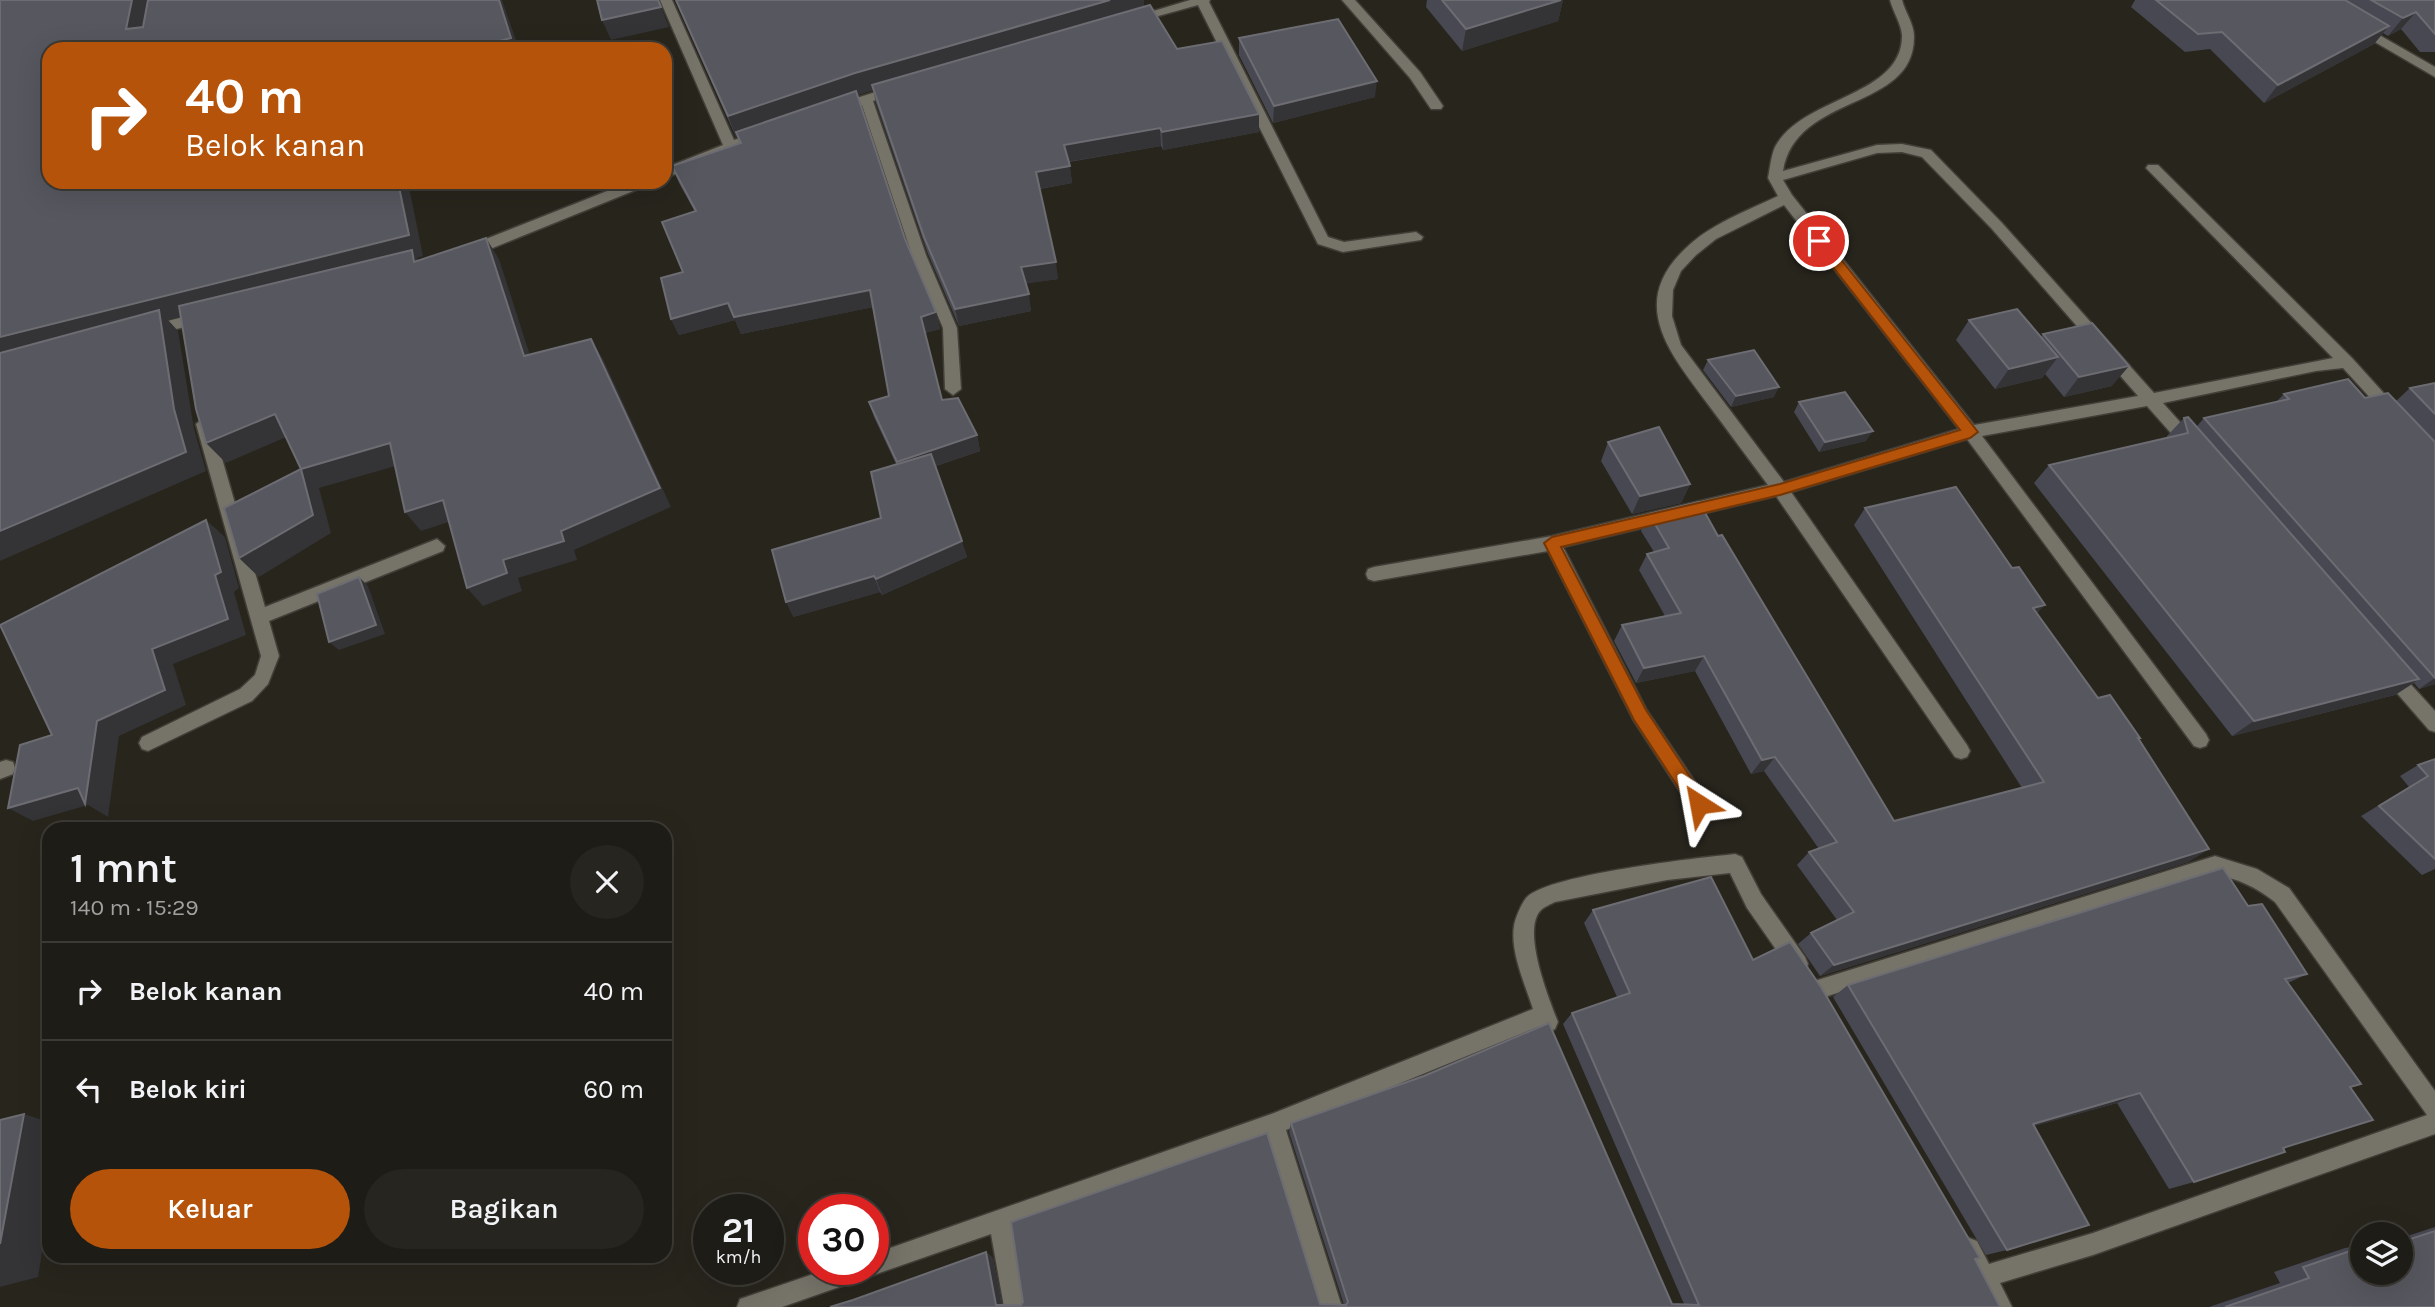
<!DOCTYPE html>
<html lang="id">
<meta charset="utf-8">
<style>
body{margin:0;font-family:Karla,sans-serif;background:#26251f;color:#f1f3f6;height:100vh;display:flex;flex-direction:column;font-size:26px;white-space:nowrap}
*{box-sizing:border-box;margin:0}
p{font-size:23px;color:#a1a1a1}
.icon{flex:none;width:38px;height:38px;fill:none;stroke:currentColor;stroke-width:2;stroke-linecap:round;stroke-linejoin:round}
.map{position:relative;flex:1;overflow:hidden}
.details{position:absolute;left:42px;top:822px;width:630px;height:441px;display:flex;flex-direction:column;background:#1e1c16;border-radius:21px;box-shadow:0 7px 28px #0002,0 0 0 2px #3c3a35}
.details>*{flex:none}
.top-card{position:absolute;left:42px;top:42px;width:630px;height:147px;border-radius:21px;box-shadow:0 7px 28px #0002,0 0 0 2px #3c3a35;background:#b45309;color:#fff;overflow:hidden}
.controls{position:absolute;left:2350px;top:1222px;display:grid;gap:14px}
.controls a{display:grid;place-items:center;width:63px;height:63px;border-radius:50%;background:#1e1c16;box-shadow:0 7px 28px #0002,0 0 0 2px #3c3a35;font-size:35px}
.speed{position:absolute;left:693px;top:1194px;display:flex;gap:14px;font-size:35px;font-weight:700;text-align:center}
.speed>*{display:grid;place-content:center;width:91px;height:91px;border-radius:50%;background:#1e1c16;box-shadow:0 7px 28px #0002,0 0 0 2px #3c3a35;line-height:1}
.speed small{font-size:18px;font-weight:400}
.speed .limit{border:10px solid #d22;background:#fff;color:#111}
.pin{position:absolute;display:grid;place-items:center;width:60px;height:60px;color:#fff;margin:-30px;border:4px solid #fff;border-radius:50%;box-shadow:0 2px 7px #0007}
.me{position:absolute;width:77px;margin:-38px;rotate:326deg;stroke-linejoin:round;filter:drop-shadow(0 0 5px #0008)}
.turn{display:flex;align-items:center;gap:24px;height:147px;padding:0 28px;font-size:32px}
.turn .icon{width:91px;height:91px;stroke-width:2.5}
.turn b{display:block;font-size:49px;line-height:60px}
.round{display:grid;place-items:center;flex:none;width:74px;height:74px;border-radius:37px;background:#26251f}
.summary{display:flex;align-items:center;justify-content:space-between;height:119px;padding:0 28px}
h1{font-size:42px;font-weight:600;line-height:52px}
.cta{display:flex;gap:14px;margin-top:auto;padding:14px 28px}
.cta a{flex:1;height:80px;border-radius:42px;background:#b45309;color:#fff;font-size:28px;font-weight:600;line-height:80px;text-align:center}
.cta a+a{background:#26251f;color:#f1f3f6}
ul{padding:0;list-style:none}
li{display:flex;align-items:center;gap:21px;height:98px;padding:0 28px;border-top:2px solid #3c3a35}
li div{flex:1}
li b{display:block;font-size:26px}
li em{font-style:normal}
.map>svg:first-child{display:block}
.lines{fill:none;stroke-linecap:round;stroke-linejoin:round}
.street-casing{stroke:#423f38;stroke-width:3}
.street{fill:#767369;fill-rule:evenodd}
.wall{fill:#474851}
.shaded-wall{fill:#343336}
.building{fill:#57585f;stroke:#6c6c72;stroke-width:2}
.route{fill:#b45309;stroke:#753606;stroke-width:2}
</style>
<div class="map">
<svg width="2435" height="1307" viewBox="0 0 2435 1307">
<rect width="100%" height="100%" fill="#28251d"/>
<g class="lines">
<defs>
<g id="street">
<polygon points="660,0 672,0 734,140 763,130 770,134 665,178 665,168 723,145"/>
<polygon points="1190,0 1210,0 1209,2 1328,237 1344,242 1416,232 1423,237 1421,240 1343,252 1318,244 1198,5 1133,23 1127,19"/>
<polygon points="1342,0 1355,0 1420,72 1443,106 1441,109 1431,109 1410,78"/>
<path d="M1890,0H1902C1905,12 1914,24 1914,36C1915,112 1796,92 1783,171L1877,145L1902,144L1931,150L2002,223L2154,393L2333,358L2146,168L2148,165H2158L2352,358L2399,410L2397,414H2385L2343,368L2316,371L2163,403L2197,441L2199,445L2191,451L2185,449L2147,406L1982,436L2206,734L2209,740L2206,746L2200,748L2194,746L1967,439L1791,492L1967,745L1970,751L1967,757L1961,759L1955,757L1776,496L1563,547L1646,709L1706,798L1708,804L1706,810L1699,813L1692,810L1634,721L1548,551L1374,581L1368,579L1366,574L1368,569L1374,567L1552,536L1768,485C1748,458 1728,431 1707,403C1671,354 1627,304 1685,249C1710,224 1747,211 1778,196L1768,178C1770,168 1771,156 1775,147C1802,96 1903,97 1902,35C1901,23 1893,12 1890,0ZM1902,152L1922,157L1992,229L2138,396L1974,425L1792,195L1783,180L1877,153ZM1784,205L1959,429L1784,482L1681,345L1672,316L1673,290L1681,271L1696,255L1716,239Z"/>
<polygon points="2360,24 2435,67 2435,77 2356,31 2356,25"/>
<polygon points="895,86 902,90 900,93 873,101 926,255 957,328 961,389 953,395 945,389 943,328 912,255 862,105 839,112 832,108 834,105"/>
<polygon points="630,182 650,182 648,185 473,256 468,257 461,252 463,248"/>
<polygon points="203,312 210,317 208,321 149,336 142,331 144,327"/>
<polygon points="204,418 212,424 265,607 437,539 445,546 443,551 269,621 279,656 268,684 252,701 148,751 142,749 139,743 142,737 240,689 255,675 261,656 196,424"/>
<polygon points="2389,664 2395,667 2435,711 2435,732 2429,730 2383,677 2380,672 2383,667"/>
<polygon points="6,760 13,762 15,768 13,774 0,779 0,762"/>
<path d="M1735,854L1742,857L1761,894L1805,957L1808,964L1805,971L1798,974L1791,971L1747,908L1730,873L1667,880L1555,902C1551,904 1544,907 1541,910C1521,930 1549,999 1558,1022L1555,1029L1548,1032L1540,1026L1286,1130L1342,1307H1320L1267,1137L1012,1227L1026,1307H1004L991,1234L782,1307H737L740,1299L828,1269H873V1254L1274,1113L1533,1009C1525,984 1510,952 1514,926C1515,919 1522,902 1527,897C1551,874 1697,858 1735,854Z"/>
<path d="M2215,856L2257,869L2289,888L2435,1091V1134L2093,1255L2000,1283L2012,1307H1989L1961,1257L1958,1249L1961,1241L1969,1238L1977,1241L1989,1264L2093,1233L2427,1115L2275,902C2256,887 2238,879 2215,874L1815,1000L1808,997L1805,990L1808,983Z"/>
</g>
</defs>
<!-- street casing -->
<use href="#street" class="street-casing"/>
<!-- street -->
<use href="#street" class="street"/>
</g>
<!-- wall -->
<g class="wall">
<polygon points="675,0 1144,0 1144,7 1177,49 1259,114 1259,132 1163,150 1161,146 1069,162 1072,183 1040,189 1058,279 1026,283 1031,311 959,326 928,254 876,103 873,90 857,95 905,239 936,312 940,329 925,333 942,400 977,435 980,451 936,466 967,557 882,595 880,592 793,617 881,518 896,464 874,417 869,402 889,396 873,307 741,334 735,320 679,335 671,319 683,272 695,212 679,183 672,166 740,143 737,136 736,137"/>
<polygon points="1427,0 1563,0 1558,21 1462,51 1426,7"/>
<polygon points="2135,0 2435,0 2435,52 2420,52 2401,29 2388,36 2383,33 2374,44 2264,103 2210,49 2185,52 2131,7"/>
<polygon points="1239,38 1375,97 1273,123 1239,55"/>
<polygon points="1969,320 2041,337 2043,334 2112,386 2064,397 2045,374 2042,378 1995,389 1956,340"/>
<polygon points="1708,360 1774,397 1731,407 1703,370"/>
<polygon points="2435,383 2435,442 2396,401 2410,388"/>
<polygon points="2284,394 2365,398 2435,442 2435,684 2419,689 2414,683 2395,695 2232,736 2034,483 2049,465 2167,438 2167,436 2184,418 2197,426 2204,418 2276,402"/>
<polygon points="1799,402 1866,441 1819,452 1794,412"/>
<polygon points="1608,442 1690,484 1681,503 1632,514 1601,461"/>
<polygon points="1865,508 2037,613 2098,698 2138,739 2209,849 2188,862 1820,976 1798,944 1811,933 1837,920 1797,865 1809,852 1819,849 1764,771 1751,774 1695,671 1636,683 1614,641 1622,625 1665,616 1639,570 1647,554 1654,552 1641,531 1649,514 1718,536 1894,821 2022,788 1854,525"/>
<polygon points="2435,759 2435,869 2422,875 2361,816 2409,787 2400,776 2418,765"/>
<polygon points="2248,906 2307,974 2288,983 2283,1148 2194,1182 2169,1189 2117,1103 2034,1126 2007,1250 1986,1255 1833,997 1848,985"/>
<polygon points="1593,910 1753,960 1975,1259 2000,1307 830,1307 853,1300 986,1252 993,1258 1002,1305 1320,1304 1344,1305 1289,1132 1291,1123 1672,1304 1684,1304 1563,1024 1572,1013 1617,997 1584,923"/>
<polygon points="2435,1227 2435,1307 2209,1307 2280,1283 2274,1272 2345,1248 2362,1245 2362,1272 2401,1272 2401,1238"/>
</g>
<!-- shaded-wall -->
<g class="shaded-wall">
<polygon points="132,0 152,0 143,49 126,29"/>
<polygon points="499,0 502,0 519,49 468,49"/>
<polygon points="1110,0 1144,0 1144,11 860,94 736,137 728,116 855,73"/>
<polygon points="1561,0 1563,0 1558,21 1462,51 1466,29"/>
<polygon points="661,7 669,27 611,40 602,20"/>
<polygon points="2416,12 2401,29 2388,36 2403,18"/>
<polygon points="2389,26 2374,44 2264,103 2278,85"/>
<polygon points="1377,81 1375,97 1273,123 1274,106"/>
<polygon points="1259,114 1259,132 1163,150 1162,132"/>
<polygon points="1160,128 1161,146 1066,162 1064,145"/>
<polygon points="1070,166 1072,183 1038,189 1036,172"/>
<polygon points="398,182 408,182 423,256 417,258 426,271 414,262 413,258 168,320 178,331 194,429 206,471 0,561 0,337"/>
<polygon points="486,238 499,259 537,377 524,356"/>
<polygon points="1056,262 1058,279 1024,284 1021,267"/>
<polygon points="870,290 874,307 741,334 735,320 679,335 671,319 728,303"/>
<polygon points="1029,294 1031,311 959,326 955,309"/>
<polygon points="936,312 940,329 925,333 921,317"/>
<polygon points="591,339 603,359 671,507 574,550 577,560 518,578 522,591 483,606 467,588 503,560"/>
<polygon points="2058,357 2042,378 1995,389 2009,369"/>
<polygon points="2129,366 2112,386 2064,397 2079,377"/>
<polygon points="1779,387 1774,397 1731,407 1736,396"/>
<polygon points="275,414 293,434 226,463 206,443"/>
<polygon points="1873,431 1866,441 1819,452 1825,442"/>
<polygon points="977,435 980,451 902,477 897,462"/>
<polygon points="390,443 406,463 319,488 331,533 259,577 239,558 301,469"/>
<polygon points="1690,484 1681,503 1632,514 1640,496"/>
<polygon points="443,500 458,519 421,531 405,512"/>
<polygon points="206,520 225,537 239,588 234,592 246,635 173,664 186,705 119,736 108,817 88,805 33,821 8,808 152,649 215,575"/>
<polygon points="962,541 967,557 882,595 876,579"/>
<polygon points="874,576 880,592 793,617 786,602"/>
<polygon points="359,577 368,586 385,634 339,650 329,642"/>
<polygon points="2045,605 2030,621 2033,608"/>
<polygon points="1704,656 1695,671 1636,683 1644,668"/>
<polygon points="2435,678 2435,684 2419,689"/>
<polygon points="2419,679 2395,695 2232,736 2254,721"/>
<polygon points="1775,757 1764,771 1751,774 1762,760"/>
<polygon points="2209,849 2188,862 1820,976 1834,965"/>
<polygon points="2140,1093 2117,1103 2012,1132 2033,1124"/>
<polygon points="24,1114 49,1122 49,1210 38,1277 0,1287 0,1244"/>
<polygon points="986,1252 993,1258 1002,1307 996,1305"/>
</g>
<!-- building -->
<g class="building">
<polygon points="0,0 132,0 126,29 143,27 148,0 499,0 511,38 468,49 49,49 49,182 398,182 409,235 0,337"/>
<polygon points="597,0 658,0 661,7 602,20"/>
<polygon points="676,0 1110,0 855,73 728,116"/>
<polygon points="1442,0 1561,0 1466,29"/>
<polygon points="2156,0 2345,0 2389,26 2278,85 2222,32 2198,34"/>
<polygon points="2371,0 2435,0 2435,34 2416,12 2403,18"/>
<polygon points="1150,5 1177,49 1222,41 1259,114 1162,132 1160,128 1064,145 1070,166 1036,172 1056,262 1021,267 1029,294 955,309 924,237 872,85"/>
<polygon points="1338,19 1377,81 1274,106 1239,38"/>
<polygon points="856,91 905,239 936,312 921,317 942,400 958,398 977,435 897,462 869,402 889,396 870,290 734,317 728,303 671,319 661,278 683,272 662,222 696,211 672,166 741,143 736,132"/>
<polygon points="486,238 524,356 591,339 660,488 561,531 564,541 503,560 507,573 467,588 443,500 405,512 390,443 301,469 313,515 239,558 224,508 301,469 275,414 206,443 196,409 179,306 412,250 414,262"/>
<polygon points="2017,309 2058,357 2009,369 1969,320"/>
<polygon points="159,310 174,409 186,452 0,531 0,353"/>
<polygon points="2092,323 2129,366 2079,377 2043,334"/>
<polygon points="1754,350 1779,387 1736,396 1708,360"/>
<polygon points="2348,379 2365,398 2388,393 2435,442 2435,678 2204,418 2289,399 2284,394"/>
<polygon points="2435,383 2435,414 2410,388"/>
<polygon points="1845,392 1873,431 1825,442 1799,402"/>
<polygon points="2188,417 2419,679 2254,721 2049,465 2188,433 2184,418"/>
<polygon points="1659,427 1690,484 1640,496 1608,442"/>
<polygon points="931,454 962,541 876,579 874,576 786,602 772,550 881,518 871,472"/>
<polygon points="1956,487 2012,568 2019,567 2045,605 2033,608 2098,698 2110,695 2140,738 2138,738 2209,849 1834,965 1811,933 1854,912 1809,852 1837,842 1775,757 1762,760 1704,656 1644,668 1622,625 1681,613 1647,554 1669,548 1649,514 1699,502 1718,536 1722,535 1894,821 2044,782 1865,508"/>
<polygon points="206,520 221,572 215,575 228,619 152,649 165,690 97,721 85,804 78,788 8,808 20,745 52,735 0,625"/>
<polygon points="359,577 376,625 329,642 317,594"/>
<polygon points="2435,759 2435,859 2379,806 2428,776 2418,765"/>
<polygon points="2223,868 2248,906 2262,904 2307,974 2285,979 2361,1084 2350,1087 2373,1120 2283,1148 2285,1152 2194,1182 2140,1093 2033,1124 2089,1225 2007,1250 1848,985"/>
<polygon points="1711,877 1753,960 1790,942 1821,987 1980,1258 1975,1259 2000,1307 830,1307 853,1300 986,1252 996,1305 1021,1305 1023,1302 1011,1222 1267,1133 1320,1304 1346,1305 1348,1302 1291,1123 1424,1076 1549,1023 1672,1304 1699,1305 1572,1013 1630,993 1593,910"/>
<polygon points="24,1114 0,1244 0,1120"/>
<polygon points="2435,1231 2435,1307 2225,1307 2309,1278 2303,1267 2362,1247 2362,1272 2401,1272 2401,1242"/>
</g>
<!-- route -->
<polygon class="route" points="1819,236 1824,238 1978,432 1970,438 1780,495 1561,547 1646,710 1705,799 1707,804 1705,810 1699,812 1693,810 1634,720 1544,543 1552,537 1780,484 1960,430 1815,244 1813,241"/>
</svg>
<div class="controls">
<a><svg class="icon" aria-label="layers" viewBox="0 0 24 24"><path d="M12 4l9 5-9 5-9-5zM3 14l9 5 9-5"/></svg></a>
</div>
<div class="speed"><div>21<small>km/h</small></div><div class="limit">30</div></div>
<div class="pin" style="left:1819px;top:241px;background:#d93025"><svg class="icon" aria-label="arrive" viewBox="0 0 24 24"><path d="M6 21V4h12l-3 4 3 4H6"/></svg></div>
<svg class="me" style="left:1699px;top:804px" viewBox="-20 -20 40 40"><path d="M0-17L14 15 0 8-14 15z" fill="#b45309" stroke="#fff" stroke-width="4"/></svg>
<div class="top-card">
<div class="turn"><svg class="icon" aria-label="right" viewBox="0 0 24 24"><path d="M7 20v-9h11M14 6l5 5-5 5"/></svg><div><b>40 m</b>Belok kanan</div></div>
</div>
<section class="details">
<div class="summary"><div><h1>1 mnt</h1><p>140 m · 15:29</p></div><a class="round"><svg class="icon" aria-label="close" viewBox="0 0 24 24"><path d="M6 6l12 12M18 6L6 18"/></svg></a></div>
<ul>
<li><svg class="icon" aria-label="right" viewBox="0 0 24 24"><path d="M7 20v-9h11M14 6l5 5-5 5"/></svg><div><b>Belok kanan</b></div><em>40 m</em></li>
<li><svg class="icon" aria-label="left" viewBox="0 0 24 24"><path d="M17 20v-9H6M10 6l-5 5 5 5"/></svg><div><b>Belok kiri</b></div><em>60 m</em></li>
</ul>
<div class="cta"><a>Keluar</a><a>Bagikan</a></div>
</section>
</div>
